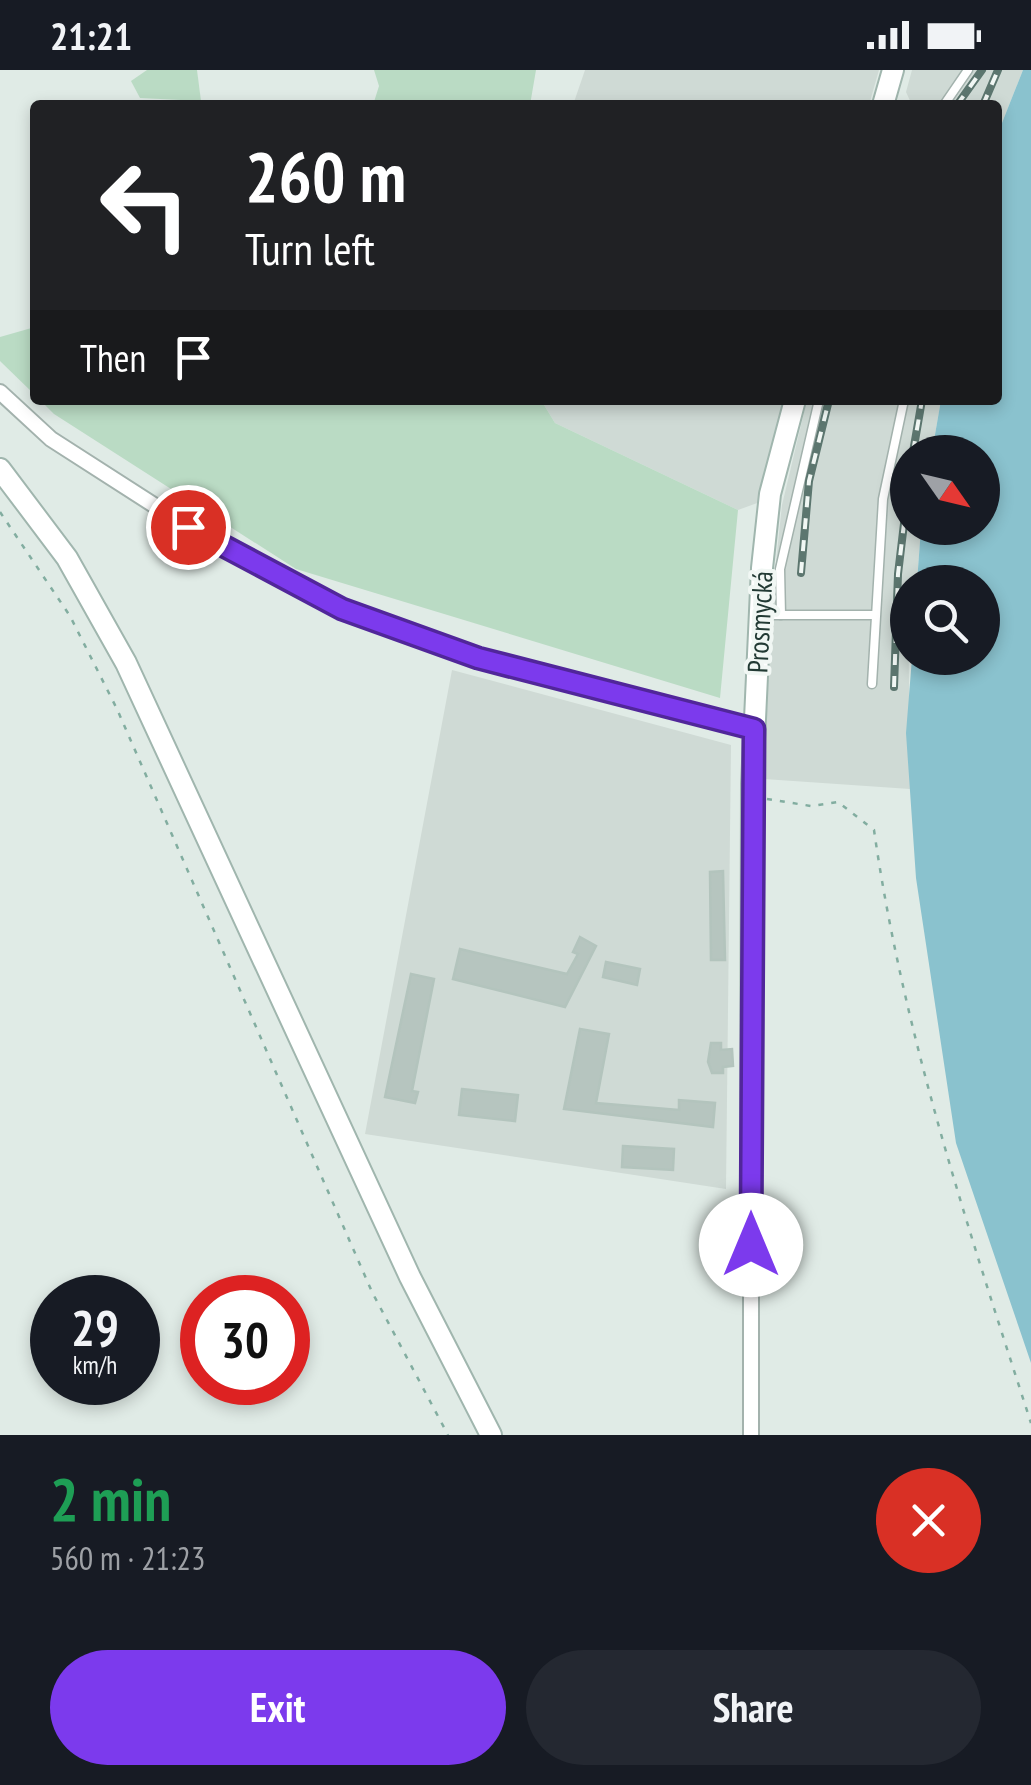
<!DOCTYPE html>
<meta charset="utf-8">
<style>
body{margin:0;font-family:"PT Sans Narrow",sans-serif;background:#242831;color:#f1f3f6;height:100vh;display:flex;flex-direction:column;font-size:38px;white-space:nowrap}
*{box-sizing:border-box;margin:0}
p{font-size:32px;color:#9ea1a6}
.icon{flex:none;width:55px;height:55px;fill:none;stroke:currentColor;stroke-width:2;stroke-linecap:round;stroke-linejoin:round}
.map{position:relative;height:1365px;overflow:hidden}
.drawer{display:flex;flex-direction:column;background:#171b24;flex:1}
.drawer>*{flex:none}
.guide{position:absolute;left:30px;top:30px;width:972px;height:305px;border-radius:10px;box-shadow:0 5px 15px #0003;background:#202124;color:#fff;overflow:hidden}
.needle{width:65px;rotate:124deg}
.controls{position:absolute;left:890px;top:365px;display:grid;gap:20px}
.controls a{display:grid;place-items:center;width:110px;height:110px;border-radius:50%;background:#171b24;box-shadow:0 5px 15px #0003;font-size:50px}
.speed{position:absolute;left:30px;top:1205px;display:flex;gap:20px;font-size:50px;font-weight:700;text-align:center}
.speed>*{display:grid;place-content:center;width:130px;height:130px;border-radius:50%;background:#171b24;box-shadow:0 5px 15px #0003;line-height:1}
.speed small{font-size:25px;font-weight:400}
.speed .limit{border:15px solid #d22;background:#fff;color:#111}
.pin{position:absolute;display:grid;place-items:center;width:85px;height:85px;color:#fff;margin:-42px;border:5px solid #fff;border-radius:50%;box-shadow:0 2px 10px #0007}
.me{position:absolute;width:110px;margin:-55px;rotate:0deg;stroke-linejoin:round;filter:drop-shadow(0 0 8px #0008)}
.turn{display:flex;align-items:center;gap:35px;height:210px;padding:0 50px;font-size:45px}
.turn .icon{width:130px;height:130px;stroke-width:2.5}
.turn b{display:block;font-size:70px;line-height:85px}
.then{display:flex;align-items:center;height:95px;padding:0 50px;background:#0003;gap:20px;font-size:38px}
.round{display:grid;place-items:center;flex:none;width:105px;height:105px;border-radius:52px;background:#242831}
.summary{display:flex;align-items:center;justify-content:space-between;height:170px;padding:0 50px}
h1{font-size:60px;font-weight:600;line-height:75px;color:#1e9e55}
.cta{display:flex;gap:20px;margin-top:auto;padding:20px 50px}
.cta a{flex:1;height:115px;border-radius:60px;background:#7c3aed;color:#fff;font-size:40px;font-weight:600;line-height:115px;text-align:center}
.cta a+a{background:#242831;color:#f1f3f6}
.status{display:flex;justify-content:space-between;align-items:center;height:70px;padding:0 50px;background:#171b24;direction:ltr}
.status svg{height:28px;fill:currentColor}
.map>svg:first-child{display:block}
.built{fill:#cfdad5}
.green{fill:#badbc4}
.water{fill:#8ac2ce}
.building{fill:#b6c5bf;stroke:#b3c4bd;stroke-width:2.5}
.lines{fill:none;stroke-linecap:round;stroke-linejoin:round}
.lane-casing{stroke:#a3b2ad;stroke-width:11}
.street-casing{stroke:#a3b2ad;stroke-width:18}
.secondary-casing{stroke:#a0b6ae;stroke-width:24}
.path{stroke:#82ada0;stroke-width:2.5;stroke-dasharray:5 8;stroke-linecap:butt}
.lane{stroke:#fff;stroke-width:8}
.street{stroke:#fff;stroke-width:14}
.secondary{stroke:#fff;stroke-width:20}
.rail-casing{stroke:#5c766f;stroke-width:8}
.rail{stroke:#f1f7f4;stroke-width:4;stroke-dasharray:11;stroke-linecap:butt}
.route-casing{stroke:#51269a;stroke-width:25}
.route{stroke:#7c3aed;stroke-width:18}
.labels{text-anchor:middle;stroke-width:8;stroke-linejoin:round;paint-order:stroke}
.street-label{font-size:28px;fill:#223a34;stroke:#f1f7f4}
</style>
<div class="status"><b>21:21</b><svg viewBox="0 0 49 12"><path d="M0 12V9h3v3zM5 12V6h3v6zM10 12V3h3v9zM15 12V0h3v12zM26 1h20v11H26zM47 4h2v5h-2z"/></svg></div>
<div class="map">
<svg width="1031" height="1365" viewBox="0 0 1031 1365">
<rect width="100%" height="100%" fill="#e0ebe6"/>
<!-- built -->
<g class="built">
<polygon points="585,0 879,0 869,35 573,35"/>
<polygon points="912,0 1023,0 998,63 998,35 912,35 906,22"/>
<polygon points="541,330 788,330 760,432 738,440 555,353"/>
<polygon points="807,330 941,330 932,382 908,382 908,458 921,458 917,512 908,512 910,719 764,709 772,530 782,435"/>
<polygon points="452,600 731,675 726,1119 365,1064"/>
</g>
<!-- green -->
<g class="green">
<polygon points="147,0 197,0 201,31 140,28 131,11"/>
<polygon points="374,0 536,0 530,35 373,35 379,16"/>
<polygon points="35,257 35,325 0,291 0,267"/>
<polygon points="40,330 541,330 555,353 738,440 720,628 296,499 54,344"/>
</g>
<!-- water -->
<polygon class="water" points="1023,0 1031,0 1031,1293 956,1073 916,808 906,663 912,588 982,588 982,512 917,512 921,458 982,458 982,382 932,382 941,330 998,330 998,63"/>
<!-- building -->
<g class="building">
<polygon points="723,801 725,890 711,890 710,802"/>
<polygon points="580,867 596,876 565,937 453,909 460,879 567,904 578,884 573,882"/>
<polygon points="606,892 640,899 637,915 603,907"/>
<polygon points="411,904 434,909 412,1021 418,1022 415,1033 385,1027"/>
<polygon points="580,959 609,964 596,1033 679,1040 679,1030 715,1033 713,1057 564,1039"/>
<polygon points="711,973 721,973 721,980 732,979 733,996 723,997 723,1003 712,1003 708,992"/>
<polygon points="462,1019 518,1025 515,1051 459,1045"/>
<polygon points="623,1076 674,1079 673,1100 622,1097"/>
</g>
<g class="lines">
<defs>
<g id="lane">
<polyline points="944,35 968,0"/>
<polyline points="761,545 873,545"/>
<polyline points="781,545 780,499 819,330"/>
<polyline points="872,614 883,429 904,330"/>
</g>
<g id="street">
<polyline points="0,322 51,369 188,457 342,539 478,588 754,659"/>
<polyline points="751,1365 751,1137"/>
</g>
<g id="secondary">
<polyline points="883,35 893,0"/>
<polyline points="0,399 67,488 126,593 410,1207 491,1365"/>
<polyline points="751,1137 752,714 762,498 770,424 795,330"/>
</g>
</defs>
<!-- lane casing -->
<use href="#lane" class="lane-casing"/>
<!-- street casing -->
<use href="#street" class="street-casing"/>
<!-- secondary casing -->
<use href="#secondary" class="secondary-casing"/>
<!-- path -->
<g class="path">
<polyline points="0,442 70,546 117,639 372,1222 448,1365"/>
<path d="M767,729L811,736L838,732L874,760C903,963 968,1158 1031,1353"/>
</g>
<!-- lane -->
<use href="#lane" class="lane"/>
<!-- street -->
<use href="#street" class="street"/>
<!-- secondary -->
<use href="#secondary" class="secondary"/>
<defs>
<g id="rail">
<polyline points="957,35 982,0"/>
<polyline points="983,35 998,0"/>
<polyline points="913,382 922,330"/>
<polyline points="801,503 809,411 829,330"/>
<polyline points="894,617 898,504 908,420"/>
</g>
</defs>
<!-- rail casing -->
<use href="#rail" class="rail-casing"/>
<!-- rail -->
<use href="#rail" class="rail"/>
</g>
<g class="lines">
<defs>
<polyline id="route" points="188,457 342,539 478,588 754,659 751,1175"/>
</defs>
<!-- route casing -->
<use href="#route" class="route-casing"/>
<!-- route -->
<use href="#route" class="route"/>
</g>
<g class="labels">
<!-- street labels -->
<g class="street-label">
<text transform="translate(760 552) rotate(-87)" y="10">Prosmycká</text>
</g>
</g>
</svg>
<div class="controls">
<a><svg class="needle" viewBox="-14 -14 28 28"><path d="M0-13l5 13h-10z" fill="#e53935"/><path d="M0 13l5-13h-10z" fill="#9ea1a6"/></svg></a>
<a><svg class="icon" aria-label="search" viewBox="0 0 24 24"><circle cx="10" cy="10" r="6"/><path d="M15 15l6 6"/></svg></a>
</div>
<div class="speed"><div>29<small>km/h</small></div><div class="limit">30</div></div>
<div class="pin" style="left:188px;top:457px;background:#d93025"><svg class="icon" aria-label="arrive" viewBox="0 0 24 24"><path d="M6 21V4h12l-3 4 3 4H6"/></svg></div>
<svg class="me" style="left:751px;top:1175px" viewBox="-20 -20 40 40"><circle r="19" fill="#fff"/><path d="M0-13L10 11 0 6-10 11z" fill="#7c3aed"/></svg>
<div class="guide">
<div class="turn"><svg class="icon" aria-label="left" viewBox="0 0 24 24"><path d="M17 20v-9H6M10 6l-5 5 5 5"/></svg><div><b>260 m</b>Turn left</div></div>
<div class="then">Then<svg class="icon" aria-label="arrive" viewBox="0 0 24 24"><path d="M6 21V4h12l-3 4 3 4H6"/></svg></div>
</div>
</div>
<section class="drawer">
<div class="summary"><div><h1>2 min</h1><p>560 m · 21:23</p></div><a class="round" style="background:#d93025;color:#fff"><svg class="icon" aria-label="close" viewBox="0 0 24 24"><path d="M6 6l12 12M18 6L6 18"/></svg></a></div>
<div class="cta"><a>Exit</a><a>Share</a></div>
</section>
